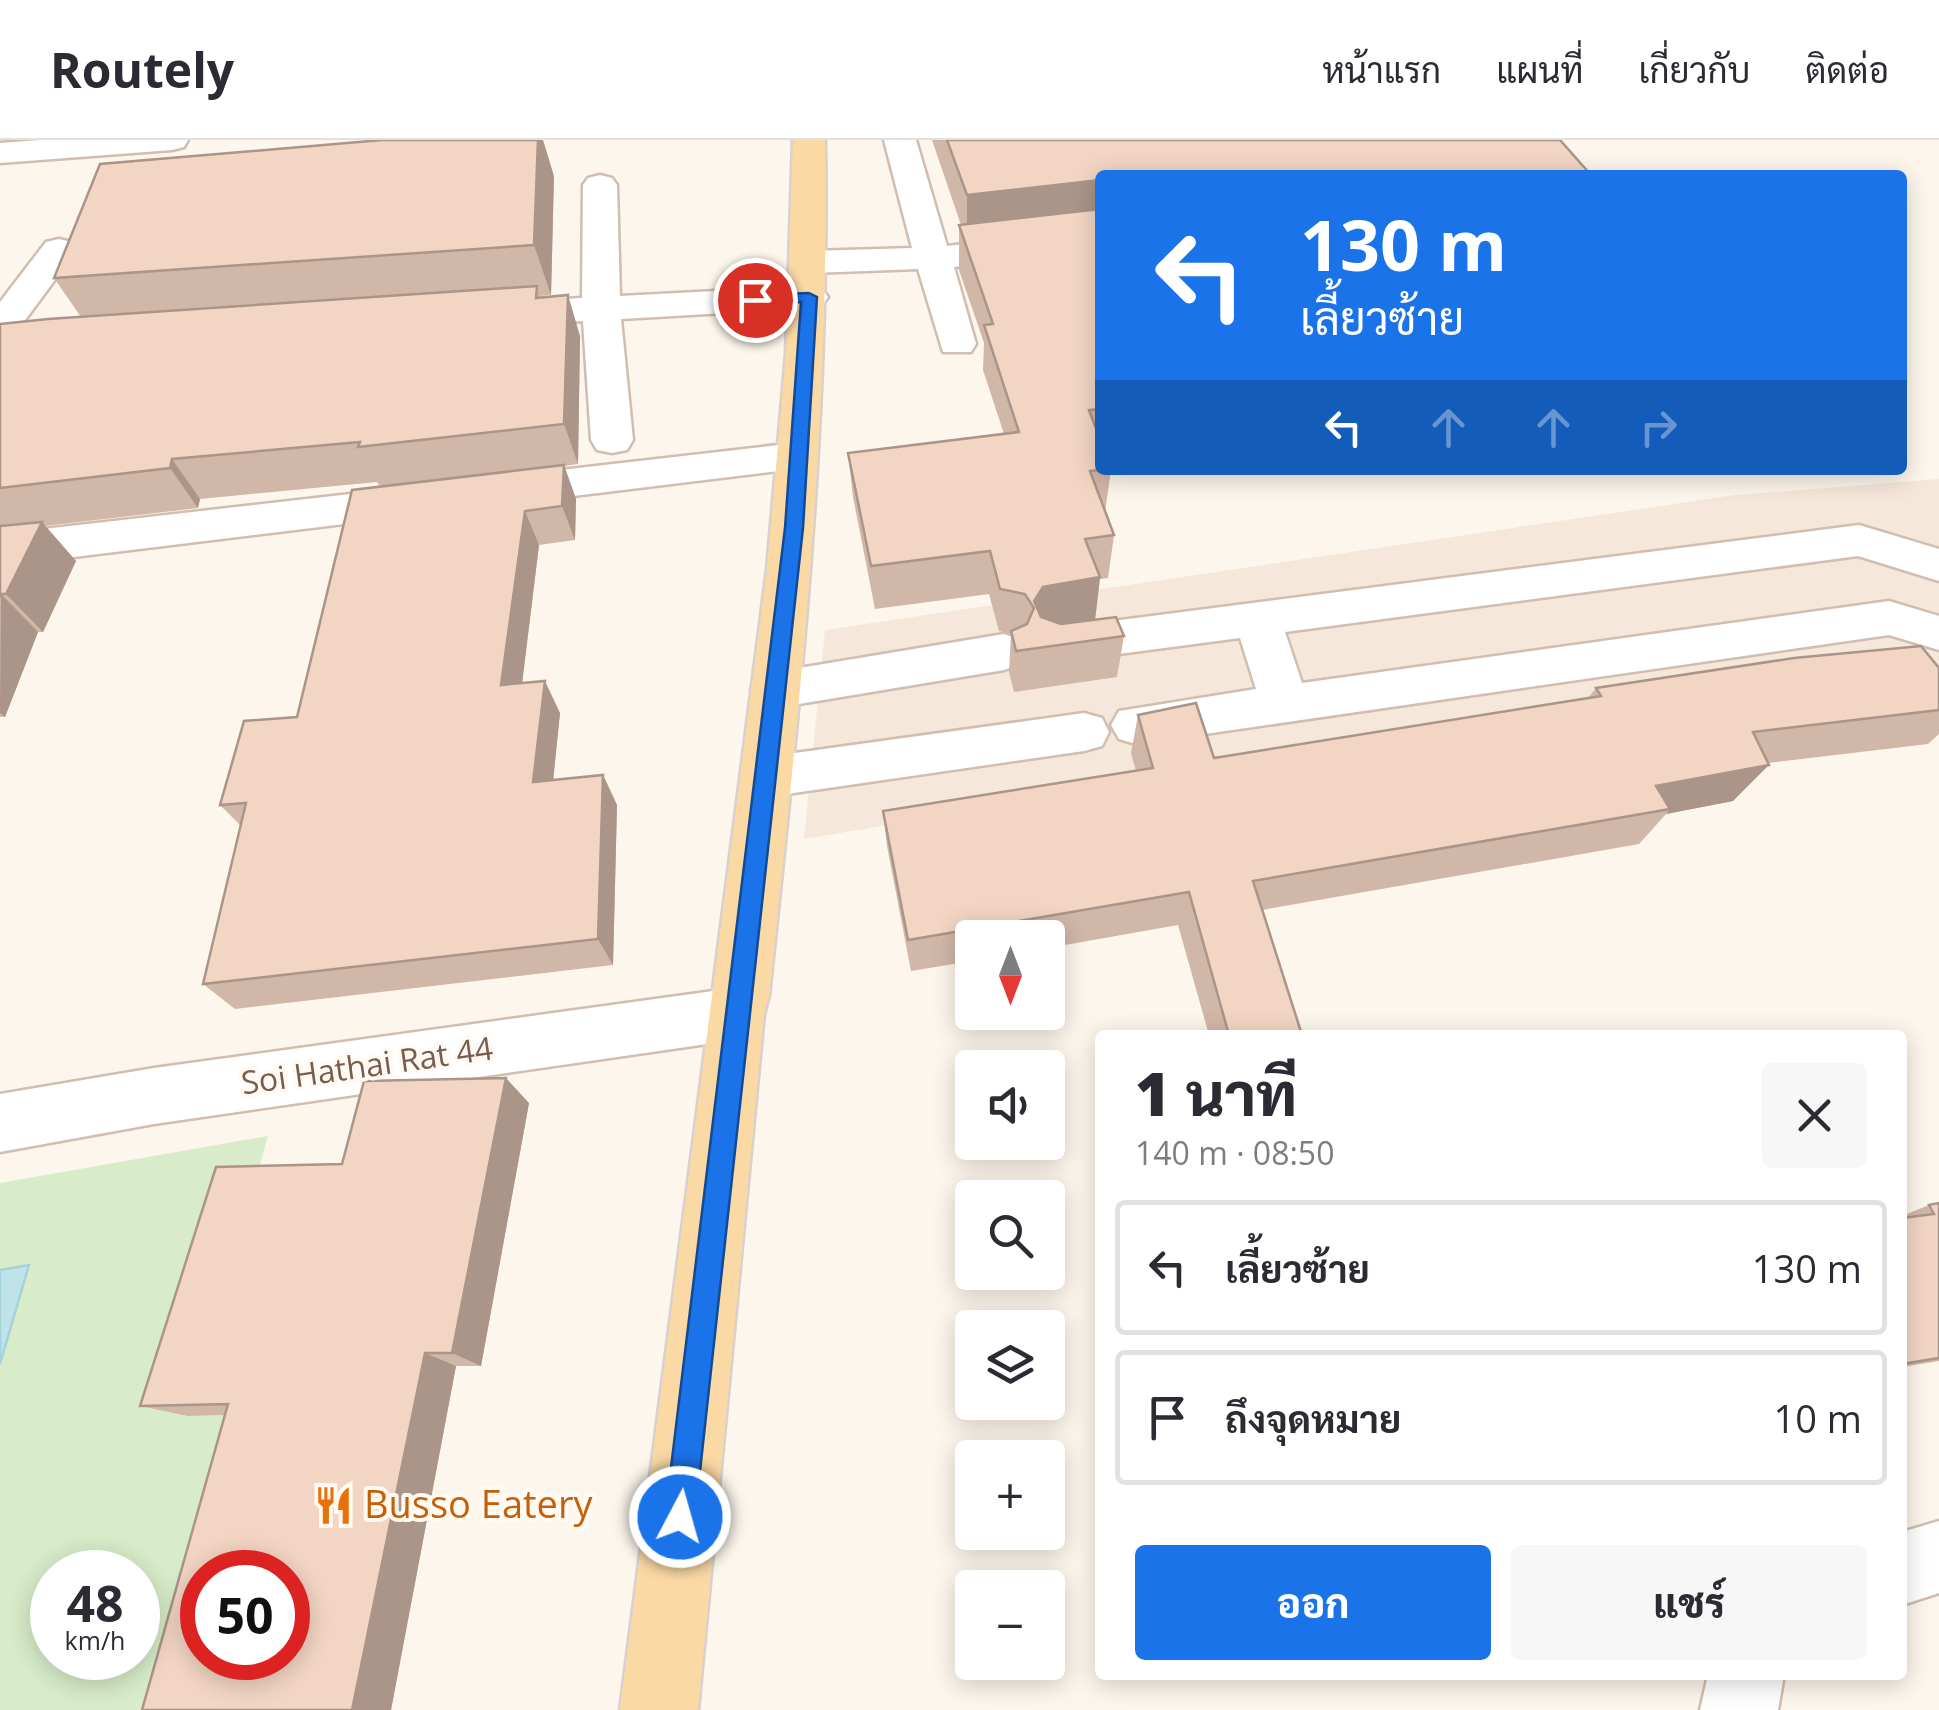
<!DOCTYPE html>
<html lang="th">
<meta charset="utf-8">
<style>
body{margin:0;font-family:"Open Sans",Sarabun,sans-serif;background:#f7f7f7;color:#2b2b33;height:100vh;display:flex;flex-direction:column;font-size:38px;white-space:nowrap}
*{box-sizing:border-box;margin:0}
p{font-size:32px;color:#7c7c81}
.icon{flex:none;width:55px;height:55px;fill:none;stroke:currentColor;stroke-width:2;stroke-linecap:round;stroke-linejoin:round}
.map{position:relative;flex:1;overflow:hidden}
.sheet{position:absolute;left:1095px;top:890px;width:812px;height:650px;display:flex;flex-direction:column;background:#fff;border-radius:10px;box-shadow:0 5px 25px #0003}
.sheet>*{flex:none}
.banner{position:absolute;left:1095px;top:30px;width:812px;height:305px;border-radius:10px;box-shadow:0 5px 25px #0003;background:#1a73e8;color:#fff;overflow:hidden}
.needle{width:65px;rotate:180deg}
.controls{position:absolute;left:955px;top:780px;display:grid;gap:20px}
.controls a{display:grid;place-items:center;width:110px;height:110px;border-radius:10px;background:#fff;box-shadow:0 5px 25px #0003;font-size:50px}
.speed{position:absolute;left:30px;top:1410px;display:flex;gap:20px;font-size:50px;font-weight:700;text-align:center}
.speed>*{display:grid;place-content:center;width:130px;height:130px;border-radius:50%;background:#fff;box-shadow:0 5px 25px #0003;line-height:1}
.speed small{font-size:25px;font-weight:400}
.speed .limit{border:15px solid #d22;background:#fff;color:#111}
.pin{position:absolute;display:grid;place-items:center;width:85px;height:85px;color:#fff;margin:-42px;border:5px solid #fff;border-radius:50%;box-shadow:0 2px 10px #0007}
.me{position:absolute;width:110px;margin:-55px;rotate:6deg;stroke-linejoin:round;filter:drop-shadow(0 0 8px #0008)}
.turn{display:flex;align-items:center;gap:35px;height:210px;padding:0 40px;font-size:45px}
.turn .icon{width:130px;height:130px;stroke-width:2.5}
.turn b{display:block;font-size:70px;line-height:85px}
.lanes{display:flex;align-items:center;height:95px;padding:0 40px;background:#0003;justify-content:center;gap:50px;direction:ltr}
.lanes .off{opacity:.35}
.round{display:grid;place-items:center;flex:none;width:105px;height:105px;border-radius:10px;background:#f7f7f7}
.overview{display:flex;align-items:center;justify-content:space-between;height:170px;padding:0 40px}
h1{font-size:60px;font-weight:800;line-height:75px}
.action{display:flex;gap:20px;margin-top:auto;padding:20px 40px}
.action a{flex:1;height:115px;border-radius:10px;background:#1a73e8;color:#fff;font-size:40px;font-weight:800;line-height:115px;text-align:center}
.action a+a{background:#f7f7f7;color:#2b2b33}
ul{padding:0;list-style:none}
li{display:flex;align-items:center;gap:30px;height:135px;margin:0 20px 15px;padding:0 20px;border:5px solid #e1e1e2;border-radius:10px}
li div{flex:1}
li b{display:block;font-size:38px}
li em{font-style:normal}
header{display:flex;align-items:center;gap:60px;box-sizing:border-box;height:140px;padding:0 50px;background:#fff;border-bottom:2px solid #e1e1e2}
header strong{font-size:48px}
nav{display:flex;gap:55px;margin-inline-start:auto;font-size:35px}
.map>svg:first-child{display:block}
.residential{fill:#f5e8da}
.green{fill:#d8ecc9;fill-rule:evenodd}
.water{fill:#bfe3e8;stroke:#a5d3da;stroke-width:2.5}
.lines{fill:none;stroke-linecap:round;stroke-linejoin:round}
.minor-casing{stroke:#d1beb0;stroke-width:5}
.major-casing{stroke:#dad1cd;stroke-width:5}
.minor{fill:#fff;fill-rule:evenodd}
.major{fill:#fbd9a5;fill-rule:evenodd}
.wall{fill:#d1b7a8}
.shaded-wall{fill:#aa9588}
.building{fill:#f3d5c3;stroke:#aa9588;stroke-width:2.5;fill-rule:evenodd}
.route{fill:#1a73e8;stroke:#114b97;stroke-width:2.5}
.labels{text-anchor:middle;stroke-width:8;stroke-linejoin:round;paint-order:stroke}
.street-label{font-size:32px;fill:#7a5c4d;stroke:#fffaf3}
.near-food-label{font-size:38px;fill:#c56008;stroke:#fffaf3;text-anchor:start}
</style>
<header>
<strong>Routely</strong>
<nav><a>หน้าแรก</a><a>แผนที่</a><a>เกี่ยวกับ</a><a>ติดต่อ</a></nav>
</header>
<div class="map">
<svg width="1939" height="1570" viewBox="0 0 1939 1570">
<rect width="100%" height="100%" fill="#fdf6ec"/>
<!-- residential -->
<polygon class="residential" points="1939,339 1939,531 1928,513 804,699 825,490 1735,355"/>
<!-- green -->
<path class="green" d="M268,996L189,1276L271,1274L202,1432V1518L193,1570H0V1224L28,1126L0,1130V1043ZM52,1432H138V1518H52Z"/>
<!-- water -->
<polygon class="water" points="29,1125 0,1224 0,1130"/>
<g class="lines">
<defs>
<g id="minor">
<polygon points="40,0 188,0 184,7 172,10 0,23 0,3"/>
<polygon points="884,0 916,0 947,106 1100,88 1100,110 954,127 976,204 971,212 943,212 918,129 812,133 799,130 794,122 799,114 812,111 912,108"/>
<polygon points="600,35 612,38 617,45 620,156 809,146 822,149 828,157 822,165 809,168 621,179 633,300 627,310 612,313 597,310 591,300 583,181 497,185 484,182 478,174 484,166 497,163 582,158 583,45 588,38"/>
<polygon points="59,99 72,102 77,110 14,195 0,198 0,162 46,102"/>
<polygon points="796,303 811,307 817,317 811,327 0,426 0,394"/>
<polygon points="1859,385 1939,409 1939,441 1858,416 1285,492 1302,543 1889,461 1939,476 1939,510 1889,495 1136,604 1119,599 1111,585 1119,571 1256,549 1240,498 1058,522 1041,517 1034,505 1041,493 1058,488"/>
<polygon points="1004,494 1021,500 1028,512 1021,524 1004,530 775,568 758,563 751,550 758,537 775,532"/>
<polygon points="1084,573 1102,578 1109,592 1102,606 1084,611 766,657 748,651 741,637 748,623 766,617"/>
<polygon points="735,848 755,856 764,874 755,892 735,900 154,984 0,1012 0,954 154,928"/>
<polygon points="1939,1381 1939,1453 1902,1465 1902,1392"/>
<polygon points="1708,1535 1784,1535 1778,1570 1700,1570"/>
</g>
<path id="major" d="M793,0H825C830,287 799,571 769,856L764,874L698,1570H620L767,429L786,214Z"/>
</defs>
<!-- minor casing -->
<use href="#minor" class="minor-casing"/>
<!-- major casing -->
<use href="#major" class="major-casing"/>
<!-- minor -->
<use href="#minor" class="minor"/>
<!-- major -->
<use href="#major" class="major"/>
</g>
<!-- wall -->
<g class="wall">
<polygon points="932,0 1560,0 1100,35 1100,330 1111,330 1105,372 1114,395 1108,438 1100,439 1095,480 1124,496 1117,537 1014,552 1009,532 1011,494 999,491 989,454 875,469 853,357 848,313 1004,294 983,230 984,203 959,130 959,85 961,85"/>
<polygon points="554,36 551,155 540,156 580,196 578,324 564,326 576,359 575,400 539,405 522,543 560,573 553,640 603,635 617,665 613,825 235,869 203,844 241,686 220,665 297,577 380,347 377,342 200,359 198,368 45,386 76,421 43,492 38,492 5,577 0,577 0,184 81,177 54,138"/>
<polygon points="1939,528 1939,594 1928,604 1768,623 1733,661 1666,674 1639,704 1262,770 1302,895 1209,895 1178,785 1048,808 1048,798 972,798 972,821 911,831 887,706 883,671 1136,631 1131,613 1138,575 1214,618 1588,558 1596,548"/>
<polygon points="529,963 481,1226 456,1226 391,1570 142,1570 225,1275 188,1276 140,1266 342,1024"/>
<polygon points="1939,1063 1939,1221 1902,1227 1902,1076 1929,1065"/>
</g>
<!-- shaded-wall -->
<g class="shaded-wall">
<polygon points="538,0 543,0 554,36 551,155 534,105"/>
<polygon points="1100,40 1100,84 967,100 967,55"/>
<polygon points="568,155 580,196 578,324 564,284"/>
<polygon points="172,319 200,359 198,368 170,328"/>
<polygon points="564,325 576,359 575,400 562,366"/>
<polygon points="525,371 539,405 518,577 501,545"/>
<polygon points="42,382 76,421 43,492 6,454"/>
<polygon points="1100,437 1095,480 1040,489 1034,461 1043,447"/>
<polygon points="1,454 38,492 5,577 0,573"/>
<polygon points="545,541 560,573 550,672 533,642"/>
<polygon points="1769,625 1733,661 1666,674 1670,669 1656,646"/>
<polygon points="603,635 617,665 613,825 598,799"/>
<polygon points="506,938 529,963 481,1226 452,1213"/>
<polygon points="425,1213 456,1226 391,1570 352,1570"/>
</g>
<!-- building -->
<g class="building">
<polygon points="382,0 538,0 534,105 54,138 100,24"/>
<polygon points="947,0 1560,0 1591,35 1100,35 1100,40 967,55"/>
<polygon points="1100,69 1100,269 1089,270 1100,299 1100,330 1090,331 1114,395 1085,399 1100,437 1043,447 1034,461 1041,477 1061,484 1116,477 1124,496 1016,511 1011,491 1027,484 1034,468 1025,454 1000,449 990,411 871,426 848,313 1019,292 984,185 993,184 959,85"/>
<polygon points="537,146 536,158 568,155 564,284 358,307 360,302 172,319 170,328 0,348 0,184 48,179"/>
<polygon points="564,325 562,366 525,371 501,545 545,541 533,642 603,635 598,799 203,844 246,663 220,665 244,581 297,577 352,350"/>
<polygon points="42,382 6,454 1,454 0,457 0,386"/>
<polygon points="1921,506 1939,528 1939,570 1753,592 1769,625 1656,646 1670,669 1253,741 1302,895 1229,895 1189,752 908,800 883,671 1153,628 1138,575 1196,563 1214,618 1601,556 1596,548 1794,518"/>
<path d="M506,938L452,1213H425L352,1570H142L228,1264L140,1266L216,1027L342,1024L364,941ZM202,1432H288V1518H202Z"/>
<polygon points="1939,1063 1939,1218 1902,1224 1902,1078 1934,1074 1929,1065"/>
</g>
<!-- route -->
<polygon class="route" points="809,153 817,157 803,388 695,1377 691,1387 680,1392 670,1387 665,1377 785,388 801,162 755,164 747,160 755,155"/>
<!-- icons -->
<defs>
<symbol id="restaurant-bare" viewBox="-9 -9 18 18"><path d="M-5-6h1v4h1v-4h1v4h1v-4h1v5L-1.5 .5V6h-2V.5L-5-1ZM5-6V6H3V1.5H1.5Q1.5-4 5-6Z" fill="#e8710a" stroke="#fffaf3" stroke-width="2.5" paint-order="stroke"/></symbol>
</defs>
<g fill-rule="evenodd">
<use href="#restaurant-bare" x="306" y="1338" width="55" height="55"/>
</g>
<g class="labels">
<!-- street labels -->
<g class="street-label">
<text transform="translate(367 926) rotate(-8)" y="11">Soi Hathai Rat 44</text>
</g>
<!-- near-food labels -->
<g class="near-food-label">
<text x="364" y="1378">Busso Eatery</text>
</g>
</g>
</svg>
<div class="controls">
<a><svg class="needle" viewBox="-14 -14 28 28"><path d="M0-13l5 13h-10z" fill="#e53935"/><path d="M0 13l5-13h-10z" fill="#7c7c81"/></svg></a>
<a><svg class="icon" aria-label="sound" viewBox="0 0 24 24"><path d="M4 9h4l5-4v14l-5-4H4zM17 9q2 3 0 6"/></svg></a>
<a><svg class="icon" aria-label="search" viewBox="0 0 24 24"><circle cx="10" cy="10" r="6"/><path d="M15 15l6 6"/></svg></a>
<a><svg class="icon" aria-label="layers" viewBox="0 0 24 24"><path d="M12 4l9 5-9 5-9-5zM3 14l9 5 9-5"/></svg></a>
<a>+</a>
<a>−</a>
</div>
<div class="speed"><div>48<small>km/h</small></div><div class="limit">50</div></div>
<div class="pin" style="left:755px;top:160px;background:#d93025"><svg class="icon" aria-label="arrive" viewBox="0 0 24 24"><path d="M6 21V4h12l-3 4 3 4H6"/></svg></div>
<svg class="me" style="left:680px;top:1377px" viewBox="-20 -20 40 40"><circle r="17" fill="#1a73e8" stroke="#fff" stroke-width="3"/><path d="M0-11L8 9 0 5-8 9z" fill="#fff"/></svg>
<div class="banner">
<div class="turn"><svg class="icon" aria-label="left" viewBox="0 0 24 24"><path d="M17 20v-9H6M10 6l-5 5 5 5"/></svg><div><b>130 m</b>เลี้ยวซ้าย</div></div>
<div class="lanes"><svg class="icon" aria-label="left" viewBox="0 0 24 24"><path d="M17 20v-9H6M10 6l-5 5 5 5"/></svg><svg class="icon off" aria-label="ahead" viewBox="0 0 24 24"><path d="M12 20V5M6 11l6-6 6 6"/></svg><svg class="icon off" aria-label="ahead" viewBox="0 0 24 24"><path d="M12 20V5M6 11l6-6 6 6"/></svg><svg class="icon off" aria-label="right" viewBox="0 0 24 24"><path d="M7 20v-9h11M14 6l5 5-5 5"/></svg></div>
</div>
<section class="sheet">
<div class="overview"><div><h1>1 นาที</h1><p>140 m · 08:50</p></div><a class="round"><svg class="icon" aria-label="close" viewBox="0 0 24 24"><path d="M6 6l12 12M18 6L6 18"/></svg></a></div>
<ul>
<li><svg class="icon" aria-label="left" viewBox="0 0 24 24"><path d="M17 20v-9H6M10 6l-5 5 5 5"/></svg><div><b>เลี้ยวซ้าย</b></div><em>130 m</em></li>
<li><svg class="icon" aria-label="arrive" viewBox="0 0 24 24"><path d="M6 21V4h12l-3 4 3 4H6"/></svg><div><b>ถึงจุดหมาย</b></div><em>10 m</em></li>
</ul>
<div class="action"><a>ออก</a><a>แชร์</a></div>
</section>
</div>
